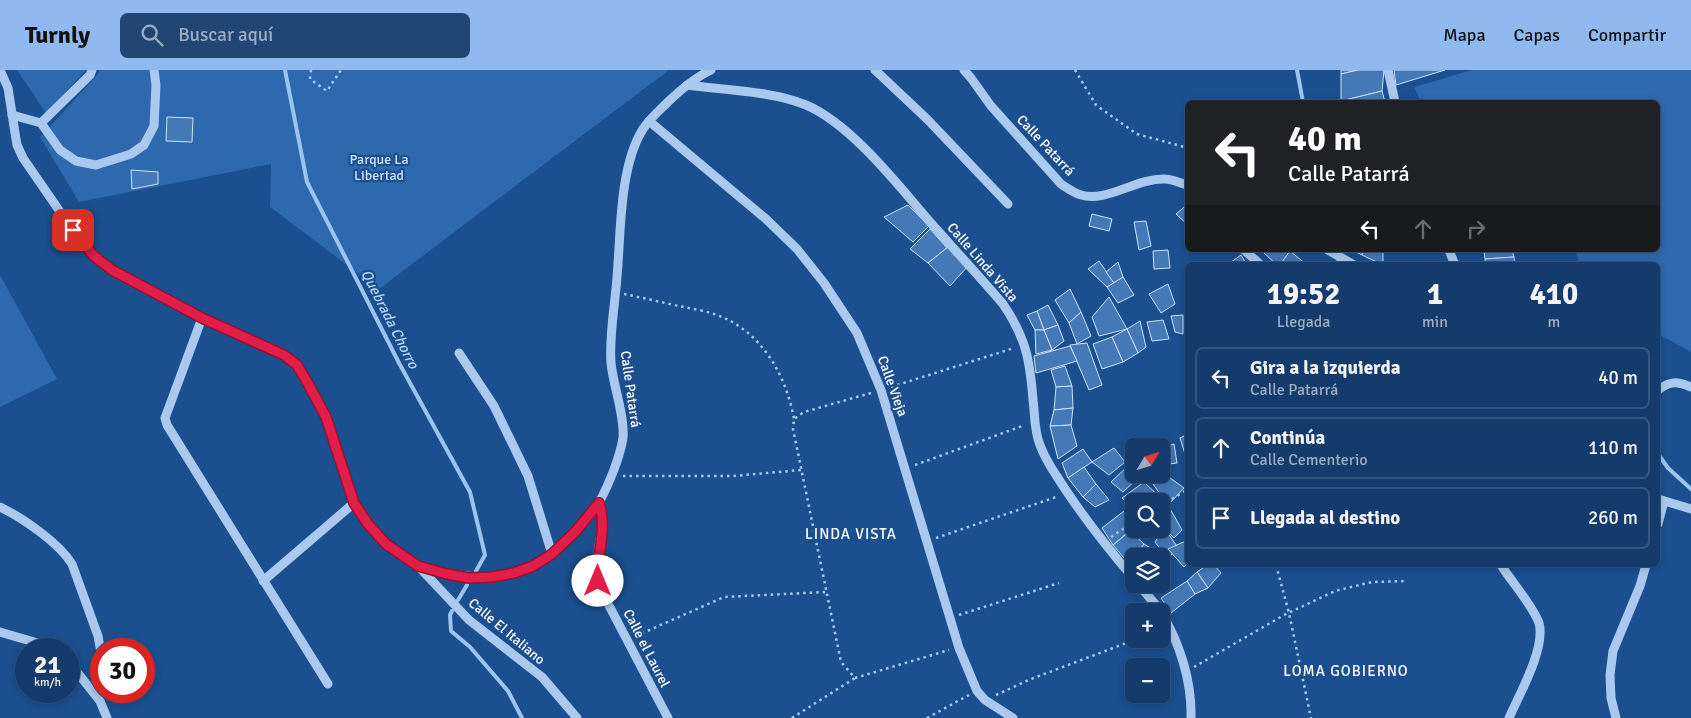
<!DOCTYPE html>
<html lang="es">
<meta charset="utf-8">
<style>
body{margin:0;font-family:Signika,sans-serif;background:#214673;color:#f1f3f6;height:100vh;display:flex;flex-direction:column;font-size:19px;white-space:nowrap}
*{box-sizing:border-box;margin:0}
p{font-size:16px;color:#9dadc1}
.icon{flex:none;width:28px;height:28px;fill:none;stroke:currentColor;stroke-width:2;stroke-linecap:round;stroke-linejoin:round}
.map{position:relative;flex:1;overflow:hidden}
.drawer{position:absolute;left:1185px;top:192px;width:475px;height:305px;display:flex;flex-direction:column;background:#143b6b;border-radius:8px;box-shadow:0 2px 8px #0003,0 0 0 1px #33557e}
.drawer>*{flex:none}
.top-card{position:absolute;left:1185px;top:30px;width:475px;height:152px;border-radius:8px;box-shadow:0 2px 8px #0003,0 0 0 1px #33557e;background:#202124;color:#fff;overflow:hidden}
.needle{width:32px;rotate:52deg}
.fabs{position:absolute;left:1125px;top:368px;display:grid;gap:10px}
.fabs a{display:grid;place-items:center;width:45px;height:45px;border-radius:8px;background:#143b6b;box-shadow:0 2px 8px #0003,0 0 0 1px #33557e;font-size:25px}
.speed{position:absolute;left:15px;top:568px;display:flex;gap:10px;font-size:25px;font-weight:700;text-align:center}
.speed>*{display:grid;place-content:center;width:65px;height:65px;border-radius:50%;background:#143b6b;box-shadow:0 2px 8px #0003,0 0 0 1px #33557e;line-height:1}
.speed small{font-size:12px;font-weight:400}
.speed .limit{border:8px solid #d22;background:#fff;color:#111}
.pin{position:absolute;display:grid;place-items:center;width:42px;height:42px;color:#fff;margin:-21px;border-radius:10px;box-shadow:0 2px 8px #0006}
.me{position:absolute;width:55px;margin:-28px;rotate:0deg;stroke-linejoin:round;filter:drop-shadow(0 0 4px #0008)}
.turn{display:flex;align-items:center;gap:18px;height:105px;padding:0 20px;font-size:22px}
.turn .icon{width:65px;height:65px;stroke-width:2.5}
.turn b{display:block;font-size:35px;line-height:42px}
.lanes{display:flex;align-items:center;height:48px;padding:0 20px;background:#0003;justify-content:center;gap:25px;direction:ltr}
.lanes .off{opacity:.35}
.eta{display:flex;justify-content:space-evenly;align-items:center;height:85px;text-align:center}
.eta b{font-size:30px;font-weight:700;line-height:35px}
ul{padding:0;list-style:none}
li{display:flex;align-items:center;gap:15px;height:62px;margin:0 10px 8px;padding:0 10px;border:2px solid #33557e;border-radius:8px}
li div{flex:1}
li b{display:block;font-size:19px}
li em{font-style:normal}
header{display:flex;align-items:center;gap:30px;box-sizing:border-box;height:70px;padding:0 25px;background:#90b9f0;color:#111}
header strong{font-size:24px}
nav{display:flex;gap:28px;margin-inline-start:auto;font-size:18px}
.search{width:350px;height:45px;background:#214673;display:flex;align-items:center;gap:12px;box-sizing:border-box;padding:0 18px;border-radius:8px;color:#9dadc1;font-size:19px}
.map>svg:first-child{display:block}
.green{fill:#2e69ad}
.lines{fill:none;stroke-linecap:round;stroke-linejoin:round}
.stream{stroke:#9cc4f0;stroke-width:4}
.building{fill:#4478b7;stroke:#cfe3fa}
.path{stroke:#a9c9ee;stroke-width:2.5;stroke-dasharray:2.5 4;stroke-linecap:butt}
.minor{stroke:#a9c9ee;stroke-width:9}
.route-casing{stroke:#92132f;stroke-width:12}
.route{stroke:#e11d48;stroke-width:9}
.labels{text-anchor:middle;stroke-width:4.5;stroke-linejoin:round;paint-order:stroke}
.street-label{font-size:14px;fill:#fff;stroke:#1b4f8f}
.park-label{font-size:14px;fill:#cfe3fa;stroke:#1b4f8f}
.water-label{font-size:15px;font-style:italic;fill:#b5d3f5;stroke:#1b4f8f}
.neighbourhood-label{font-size:15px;letter-spacing:1px;fill:#fff;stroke:#1b4f8f}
</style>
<header>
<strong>Turnly</strong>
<div class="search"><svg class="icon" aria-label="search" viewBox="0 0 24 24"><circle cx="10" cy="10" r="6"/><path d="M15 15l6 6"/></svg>Buscar aquí</div>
<nav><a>Mapa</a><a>Capas</a><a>Compartir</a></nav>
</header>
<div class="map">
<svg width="1691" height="648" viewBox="0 0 1691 648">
<rect width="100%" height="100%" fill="#1b4f8f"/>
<!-- green -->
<g class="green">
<polygon points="17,0 86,0 46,43"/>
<polygon points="99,0 669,0 379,219 270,137 271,94 79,132 40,67 99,3"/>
<polygon points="1472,0 1691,0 1691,282 1658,264 1658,195 1579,195 1576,180 1658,180 1658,32 1421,32 1414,17"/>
<polygon points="0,205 57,309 0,337"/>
</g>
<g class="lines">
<!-- stream -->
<g class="stream">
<polyline points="285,0 307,112 399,293 470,422 485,485 476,501"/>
<polyline points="1297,0 1303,32"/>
<polyline points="1658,384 1668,398 1691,419"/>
<polyline points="458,530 467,515"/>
<polyline points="452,541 450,545 451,561 470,577 508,621 522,648"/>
</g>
</g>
<!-- building -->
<g class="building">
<polygon points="1341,0 1358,0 1341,4"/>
<polygon points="1358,0 1384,0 1382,21 1341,31 1341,4"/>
<polygon points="1394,0 1445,0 1396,15"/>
<polygon points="1382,21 1385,32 1342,32 1341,31"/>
<polygon points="167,47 193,48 192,72 166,71"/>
<polygon points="131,100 158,102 158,114 132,119"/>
<polygon points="1188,134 1188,155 1176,144"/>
<polygon points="908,135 929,156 913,172 884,147"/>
<polygon points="1092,144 1112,149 1109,161 1089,156"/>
<polygon points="1146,151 1151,176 1139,180 1134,152"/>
<polygon points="930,159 947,178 928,193 910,179"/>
<polygon points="948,177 968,196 950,216 928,193"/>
<polygon points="1168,180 1170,198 1154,199 1153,181"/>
<polygon points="1267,180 1289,180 1290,181 1280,195 1277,195 1264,183"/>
<polygon points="1352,180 1363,180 1362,185"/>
<polygon points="1365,180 1383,180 1383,195 1362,185"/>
<polygon points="1484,180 1512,180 1514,187 1485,189"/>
<polygon points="1290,181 1307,195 1280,195"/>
<polygon points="1241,185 1247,195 1227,195"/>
<polygon points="1514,187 1515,195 1486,195 1485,189"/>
<polygon points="1338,190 1345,195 1331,195"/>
<polygon points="1099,191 1114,213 1107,217 1088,199"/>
<polygon points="1118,192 1123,207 1114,213 1106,202"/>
<polygon points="1123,207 1134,225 1118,233 1107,217"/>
<polygon points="1168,214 1175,234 1161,243 1149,224"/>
<polygon points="1070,219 1081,242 1069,253 1055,230"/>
<polygon points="1109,227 1127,259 1099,266 1092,247"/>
<polygon points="1048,235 1058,255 1044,260 1037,241"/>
<polygon points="1037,241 1044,260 1035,260 1027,245"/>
<polygon points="1081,242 1091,266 1077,274 1069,253"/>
<polygon points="1183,245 1183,264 1175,262 1171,246"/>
<polygon points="1163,250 1169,269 1152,271 1147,252"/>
<polygon points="1140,251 1146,277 1138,283 1127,259"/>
<polygon points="1058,255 1064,271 1052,280 1044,260"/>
<polygon points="1127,259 1138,283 1123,292 1112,267"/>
<polygon points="1035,260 1044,260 1052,280 1036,284"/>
<polygon points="1112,267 1123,292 1102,299 1093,274"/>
<polygon points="1087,273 1102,315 1089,320 1070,275"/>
<polygon points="1070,276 1077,291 1036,303 1034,286"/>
<polygon points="1065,296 1072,316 1056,317 1051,300"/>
<polygon points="1072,316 1073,338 1054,340 1056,317"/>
<polygon points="1073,338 1071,355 1050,356 1054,340"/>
<polygon points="1071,355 1077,376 1058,389 1050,356"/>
<polygon points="1188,364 1188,384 1185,384 1180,368"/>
<polygon points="1174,374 1177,393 1161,395 1161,378"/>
<polygon points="1114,378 1125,392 1109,405 1092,392"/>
<polygon points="1083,379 1092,392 1068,408 1062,393"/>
<polygon points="1129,395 1138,408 1123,422 1111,412"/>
<polygon points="1084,397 1096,414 1083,427 1068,408"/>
<polygon points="1162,402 1184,418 1168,435 1148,407 1161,404"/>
<polygon points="1144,412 1168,435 1161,440 1161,431 1134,431 1134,439 1122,428"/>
<polygon points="1096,414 1109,430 1095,437 1083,427"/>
<polygon points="1168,435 1182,460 1174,468 1161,455 1161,444"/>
<polygon points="1124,441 1134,453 1134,457 1113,475 1102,458"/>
<polygon points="1164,458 1179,479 1167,488 1155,472"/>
<polygon points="1130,461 1144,474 1129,494 1113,475"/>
<polygon points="1188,470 1188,493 1184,497 1168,479"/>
<polygon points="1144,474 1167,488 1161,496 1161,486 1135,486"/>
<polygon points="1134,487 1134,497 1129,494"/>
<polygon points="1207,495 1214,495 1221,503 1208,518 1197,502"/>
<polygon points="1197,502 1208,518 1195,524 1187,511"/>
<polygon points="1187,511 1195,524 1171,543 1161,528"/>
</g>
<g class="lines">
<!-- path -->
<g class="path">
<polyline points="311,0 310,9 327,21 341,0"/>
<polyline points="1075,0 1096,35 1137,64 1188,78"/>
<path d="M624,224C644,228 664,233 684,237C694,239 705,241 714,244C760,259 786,304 794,349"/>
<polyline points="891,317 1014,278"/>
<polyline points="871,323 804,342 794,349 793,359 841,592 855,608 949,580"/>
<polyline points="915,395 1025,355"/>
<polyline points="623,406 733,406 801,400"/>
<polyline points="1161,436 1188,419"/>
<polyline points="1111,467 1134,452"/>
<polyline points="936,468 1059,426"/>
<polyline points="1276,495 1289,543 1311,648"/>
<polyline points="959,545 1059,513"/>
<polyline points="636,566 724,527 826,522"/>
<polyline points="1194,597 1284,545 1335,521 1372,512 1407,511"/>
<polyline points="996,625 1031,609 1137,569"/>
<polyline points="792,648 855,608"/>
<polyline points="927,648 969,625"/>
</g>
<!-- minor -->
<g class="minor">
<polyline points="0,0 8,18 15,63 17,75 23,88 63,146 94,186 112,200 202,248 284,285 297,295 306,310 326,347 354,433 368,454 386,474 418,496 469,550 542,607 577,648"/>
<polyline points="875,0 927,49 1008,134"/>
<path d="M964,0L971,8L991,36L1061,114C1067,118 1074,123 1081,125C1106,133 1136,108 1165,109C1172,109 1180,113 1188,115"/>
<polyline points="1388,0 1395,32"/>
<path d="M687,15C724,20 773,21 806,35C851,54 898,115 930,152C954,179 979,206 1003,234C1026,268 1030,290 1033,330C1035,345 1034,361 1040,375C1044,386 1050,396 1056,405C1079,442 1106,476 1134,509"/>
<polyline points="12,45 41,53 90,5 92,0"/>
<polyline points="649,51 766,149 797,179 824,213 857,263 881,320 959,578 977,621 985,630 1013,648"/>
<polyline points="41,53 60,80 76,91 96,95 131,84 144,75 154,56 156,15 154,0"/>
<polyline points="1244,180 1261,195"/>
<polyline points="1328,180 1354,195"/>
<polyline points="1449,180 1455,195"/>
<polyline points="202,248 165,348 167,355 328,614"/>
<polyline points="459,283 494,336 528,406 552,484"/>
<path d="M1658,320C1670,311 1677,311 1691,317"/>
<polyline points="1658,429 1691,439"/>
<path d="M599,433C607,455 596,476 597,499C597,509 601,517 604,526L668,648"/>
<path d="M0,437C23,448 59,473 72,494L98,566L101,583"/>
<polyline points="1658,454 1664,431"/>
<path d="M1501,495C1511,511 1533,536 1539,553C1546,578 1519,625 1509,648"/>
<path d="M419,496C492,517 536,511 586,449C591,443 596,438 600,431C609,414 620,387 623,368C625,346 613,315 611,293C609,265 615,235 617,207C621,163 619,97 643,59C650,48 662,38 671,29C683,18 696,7 711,0"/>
<polyline points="263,511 354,433"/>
<polyline points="1138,514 1161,541"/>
<path d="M1161,542C1180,573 1192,612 1191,648"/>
<polyline points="0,562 58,579"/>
<polyline points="69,592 100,631 107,648"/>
<polyline points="1616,648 1611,628 1610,605 1613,581 1640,516 1646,495"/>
</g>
</g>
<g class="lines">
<defs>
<path id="route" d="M73,160L94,186L112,200L202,248L284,285L297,295L306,310L326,347L354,433L368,454L386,474L418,496L447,504L469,508L492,507L514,503L533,496L552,484L576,461L599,433C608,458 596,485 598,511"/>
</defs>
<!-- route casing -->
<use href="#route" class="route-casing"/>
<!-- route -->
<use href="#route" class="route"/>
</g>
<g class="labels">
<!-- street labels -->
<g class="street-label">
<text transform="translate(1046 75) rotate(47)" y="5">Calle Patarrá</text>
<text transform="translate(983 192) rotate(49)" y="5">Calle Linda Vista</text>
<text transform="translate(893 316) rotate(70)" y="5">Calle Vieja</text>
<text transform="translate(631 319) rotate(82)" y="5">Calle Patarrá</text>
<text transform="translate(507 561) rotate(40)" y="5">Calle El Italiano</text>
<text transform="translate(647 578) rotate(63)" y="5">Calle el Laurel</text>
</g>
<!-- park labels -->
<g class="park-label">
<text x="379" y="94">Parque La<tspan x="379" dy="16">Libertad</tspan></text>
</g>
<!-- water labels -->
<g class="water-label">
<text transform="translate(390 249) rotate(63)" y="5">Quebrada Chorro</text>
</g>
<!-- neighbourhood labels -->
<g class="neighbourhood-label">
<text x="851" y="469">LINDA VISTA</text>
<text x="1346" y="606">LOMA GOBIERNO</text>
</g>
</g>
</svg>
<div class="fabs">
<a><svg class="needle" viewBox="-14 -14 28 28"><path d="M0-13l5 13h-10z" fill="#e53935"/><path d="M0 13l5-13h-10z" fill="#9dadc1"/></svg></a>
<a><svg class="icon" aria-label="search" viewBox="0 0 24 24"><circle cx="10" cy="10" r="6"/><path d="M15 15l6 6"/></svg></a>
<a><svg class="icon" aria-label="layers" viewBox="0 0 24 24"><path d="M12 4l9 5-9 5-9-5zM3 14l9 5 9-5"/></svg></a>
<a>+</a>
<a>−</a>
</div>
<div class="speed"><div>21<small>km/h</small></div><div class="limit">30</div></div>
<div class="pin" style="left:73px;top:160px;background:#d93025"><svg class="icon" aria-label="arrive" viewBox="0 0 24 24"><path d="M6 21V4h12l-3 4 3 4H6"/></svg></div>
<svg class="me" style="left:598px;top:511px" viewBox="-20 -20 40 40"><circle r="19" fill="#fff"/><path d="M0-13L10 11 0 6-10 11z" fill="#e11d48"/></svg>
<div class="top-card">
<div class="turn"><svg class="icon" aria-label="left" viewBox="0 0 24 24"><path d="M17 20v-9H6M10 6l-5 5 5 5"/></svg><div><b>40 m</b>Calle Patarrá</div></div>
<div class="lanes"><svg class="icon" aria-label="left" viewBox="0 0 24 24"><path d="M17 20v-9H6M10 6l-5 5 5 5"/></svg><svg class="icon off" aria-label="ahead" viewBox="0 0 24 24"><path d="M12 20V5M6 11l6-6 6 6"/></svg><svg class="icon off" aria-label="right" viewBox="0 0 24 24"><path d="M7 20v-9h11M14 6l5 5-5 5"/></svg></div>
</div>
<section class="drawer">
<div class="eta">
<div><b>19:52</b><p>Llegada</p></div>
<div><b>1</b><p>min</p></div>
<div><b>410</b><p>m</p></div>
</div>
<ul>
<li><svg class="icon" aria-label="left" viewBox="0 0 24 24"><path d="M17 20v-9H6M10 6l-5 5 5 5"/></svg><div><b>Gira a la izquierda</b><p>Calle Patarrá</p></div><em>40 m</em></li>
<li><svg class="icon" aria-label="ahead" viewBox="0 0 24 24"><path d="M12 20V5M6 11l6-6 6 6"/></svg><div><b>Continúa</b><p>Calle Cementerio</p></div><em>110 m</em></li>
<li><svg class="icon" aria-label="arrive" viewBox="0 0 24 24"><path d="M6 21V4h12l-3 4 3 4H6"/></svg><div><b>Llegada al destino</b></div><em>260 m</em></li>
</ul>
</section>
</div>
